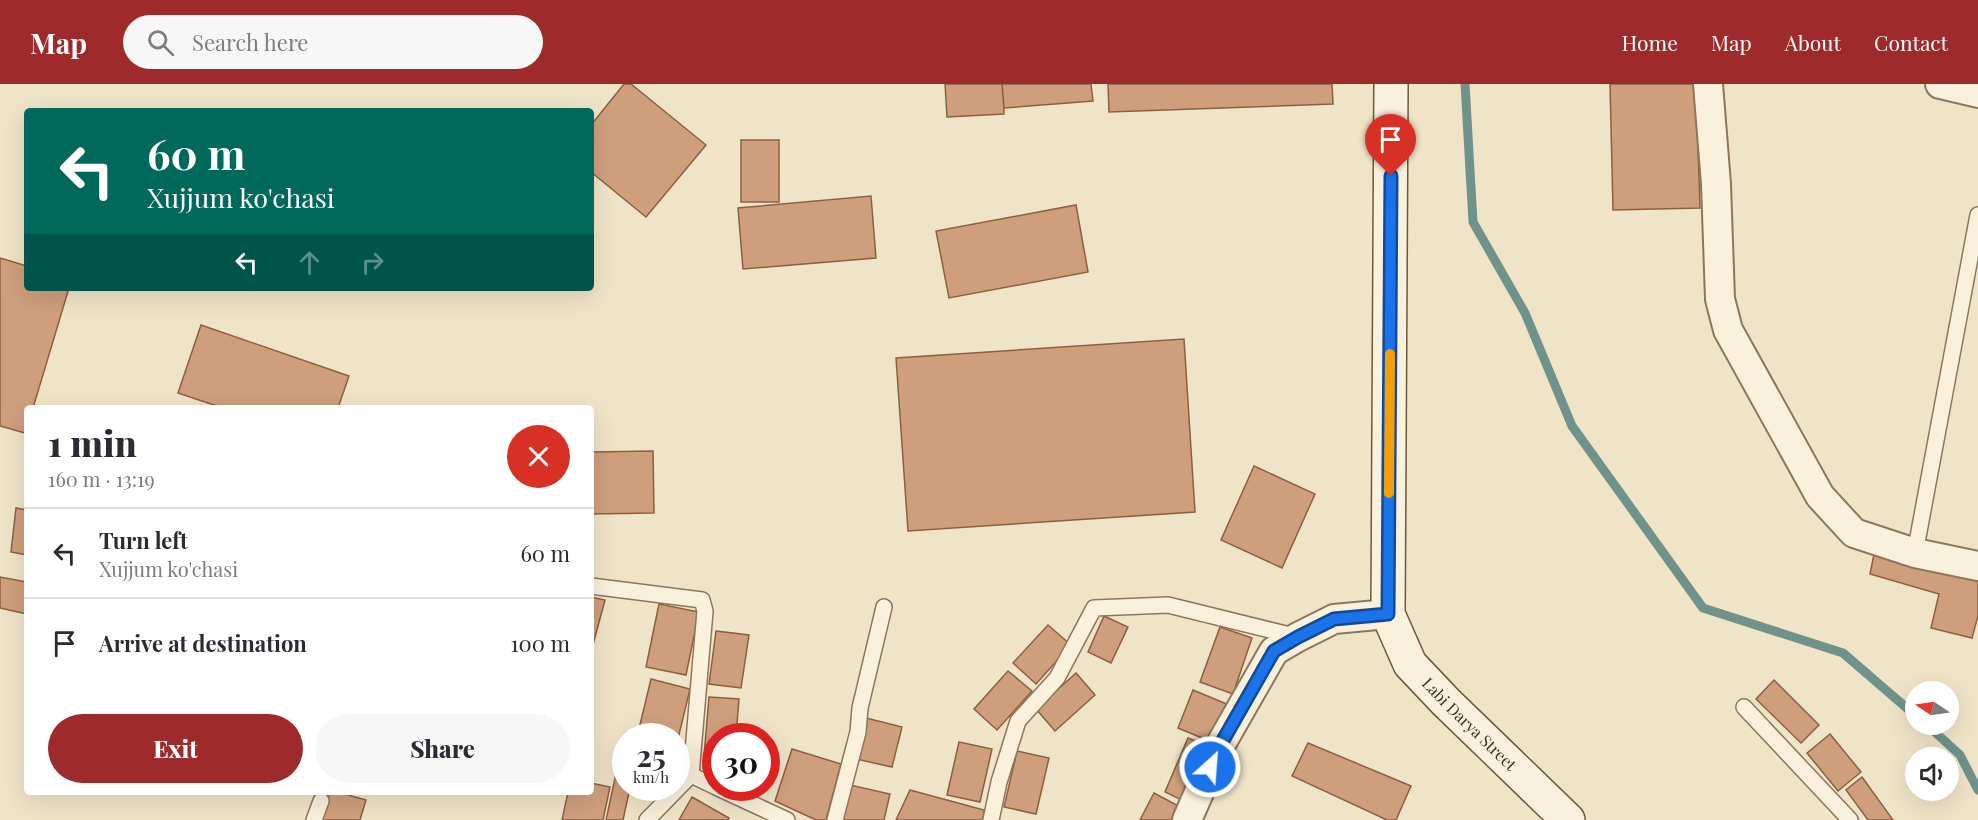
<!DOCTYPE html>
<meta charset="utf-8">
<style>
body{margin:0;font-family:"Playfair Display",serif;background:#f7f7f7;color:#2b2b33;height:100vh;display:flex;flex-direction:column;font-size:22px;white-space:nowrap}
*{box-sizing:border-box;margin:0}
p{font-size:20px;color:#7c7c81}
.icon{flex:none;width:33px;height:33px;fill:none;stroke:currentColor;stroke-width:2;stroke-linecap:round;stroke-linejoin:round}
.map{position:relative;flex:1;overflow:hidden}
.drawer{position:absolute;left:24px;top:321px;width:570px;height:390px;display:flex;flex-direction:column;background:#fff;border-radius:6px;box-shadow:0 6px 24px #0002}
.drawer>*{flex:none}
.top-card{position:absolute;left:24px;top:24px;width:570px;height:183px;border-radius:6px;box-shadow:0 6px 24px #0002;background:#00695c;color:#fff;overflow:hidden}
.needle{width:39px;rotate:283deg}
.controls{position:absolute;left:1905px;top:597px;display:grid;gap:12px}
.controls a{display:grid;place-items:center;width:54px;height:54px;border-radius:50%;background:#fff;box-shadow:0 6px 24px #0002;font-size:30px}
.speed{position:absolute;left:612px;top:639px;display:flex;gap:12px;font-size:30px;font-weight:700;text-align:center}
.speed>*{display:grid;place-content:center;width:78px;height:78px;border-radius:50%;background:#fff;box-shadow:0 6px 24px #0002;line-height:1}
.speed small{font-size:15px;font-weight:400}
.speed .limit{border:9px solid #d22;background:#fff;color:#111}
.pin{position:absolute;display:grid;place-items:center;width:51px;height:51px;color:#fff;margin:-62px -26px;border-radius:50% 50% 50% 0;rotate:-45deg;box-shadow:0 0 6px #0007}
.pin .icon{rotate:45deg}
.me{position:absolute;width:66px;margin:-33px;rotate:26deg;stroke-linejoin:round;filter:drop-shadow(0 0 4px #0008)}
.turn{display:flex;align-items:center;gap:21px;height:126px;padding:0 24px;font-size:27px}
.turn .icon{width:78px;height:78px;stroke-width:2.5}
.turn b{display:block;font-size:42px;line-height:51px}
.lanes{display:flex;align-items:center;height:57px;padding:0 24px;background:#0003;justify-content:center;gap:30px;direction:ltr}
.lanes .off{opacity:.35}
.round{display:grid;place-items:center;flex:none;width:63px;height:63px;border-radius:32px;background:#f7f7f7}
.summary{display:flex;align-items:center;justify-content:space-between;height:102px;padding:0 24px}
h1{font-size:36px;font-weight:800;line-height:45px}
.primary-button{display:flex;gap:12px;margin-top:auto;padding:12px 24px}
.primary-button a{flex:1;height:69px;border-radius:36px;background:#9e2a2b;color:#fff;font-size:24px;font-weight:800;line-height:69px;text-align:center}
.primary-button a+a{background:#f7f7f7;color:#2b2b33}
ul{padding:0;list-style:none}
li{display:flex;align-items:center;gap:18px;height:90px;padding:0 24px;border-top:2px solid #e1e1e2}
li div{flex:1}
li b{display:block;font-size:22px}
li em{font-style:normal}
header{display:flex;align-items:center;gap:36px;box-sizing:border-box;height:84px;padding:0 30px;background:#9e2a2b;color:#fff}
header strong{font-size:28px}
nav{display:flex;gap:33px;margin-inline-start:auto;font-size:21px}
.search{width:420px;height:54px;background:#f7f7f7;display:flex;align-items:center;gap:15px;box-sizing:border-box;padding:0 21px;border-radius:33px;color:#7c7c81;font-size:22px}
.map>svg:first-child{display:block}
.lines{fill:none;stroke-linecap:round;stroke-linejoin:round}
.stream{stroke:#6f938a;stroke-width:9}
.building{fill:#cf9f7d;stroke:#8d5f41;stroke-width:1.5}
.lane-casing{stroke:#8d765c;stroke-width:18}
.street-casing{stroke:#8d765c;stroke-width:32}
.secondary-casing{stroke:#6f573f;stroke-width:36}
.lane{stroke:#faf1dc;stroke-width:15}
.street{stroke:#faf1dc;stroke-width:28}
.secondary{stroke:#faf1dc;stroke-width:33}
.route-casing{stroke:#114b97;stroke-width:15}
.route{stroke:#1a73e8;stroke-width:10}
.slow{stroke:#f59e0b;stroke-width:10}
.labels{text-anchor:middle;stroke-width:6;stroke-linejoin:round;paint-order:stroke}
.street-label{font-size:16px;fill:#3d2e20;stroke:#f7eed8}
</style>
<header>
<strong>Map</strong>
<div class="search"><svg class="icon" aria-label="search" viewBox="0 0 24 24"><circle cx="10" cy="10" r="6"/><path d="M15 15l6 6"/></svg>Search here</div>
<nav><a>Home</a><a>Map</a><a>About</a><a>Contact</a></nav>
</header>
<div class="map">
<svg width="1978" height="736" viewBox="0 0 1978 736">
<rect width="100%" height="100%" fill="#f0e4c8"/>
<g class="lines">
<!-- stream -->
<g class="stream">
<polyline points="1465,0 1473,138 1525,229 1572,342 1703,524 1843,569 1916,632"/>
<polyline points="1926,640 1960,671 1978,706"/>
</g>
</g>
<!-- building -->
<g class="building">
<polygon points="624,0 631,0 706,61 646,133 591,88 591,41"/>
<polygon points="945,0 1003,0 1004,30 947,33"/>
<polygon points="1002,0 1091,0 1093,17 1004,24"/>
<polygon points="1108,0 1332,0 1333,20 1109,28"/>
<polygon points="1610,0 1696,0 1700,124 1613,126"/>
<rect x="741" y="56" width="38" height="62"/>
<polygon points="871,112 876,174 743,185 738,124"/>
<polygon points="1076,121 1088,188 949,214 936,147"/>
<polygon points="0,174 27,182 27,204 69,204 33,324 27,324 25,349 0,342"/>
<polygon points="201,241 349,292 338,324 223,324 178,309"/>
<polygon points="1184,255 1195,428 908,447 896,274"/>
<polygon points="653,367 654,429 591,430 591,368"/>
<polygon points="1254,382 1315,410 1282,484 1221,456"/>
<polygon points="16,424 27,426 27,471 11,468"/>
<polygon points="1875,465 1978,492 1978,532 1972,554 1931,544 1939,510 1870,490"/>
<polygon points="0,493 27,498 27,530 0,524"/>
<polygon points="591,513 605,516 591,568"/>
<polygon points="659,520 699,528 686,591 646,583"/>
<polygon points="1104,532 1128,543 1111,579 1088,568"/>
<polygon points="1048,541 1071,561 1036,600 1013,579"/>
<polygon points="1220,543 1252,554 1233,610 1200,598"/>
<polygon points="716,547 749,551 741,604 709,600"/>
<polygon points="1008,587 1032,607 997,646 974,625"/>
<polygon points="1076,589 1095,611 1055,647 1036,625"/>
<polygon points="651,595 690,605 677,659 676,652 651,652 638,649"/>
<polygon points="1774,596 1819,641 1801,659 1756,615"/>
<polygon points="1193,606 1229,621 1214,659 1178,644"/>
<polygon points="709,613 739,615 736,652 716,652 716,685 703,684"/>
<polygon points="866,634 902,643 892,683 856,675"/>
<polygon points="1830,650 1861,688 1838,707 1807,669"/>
<polygon points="1188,654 1212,664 1188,719 1165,708"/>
<polygon points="959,658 992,665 980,718 947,711"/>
<polygon points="1308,659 1411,702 1396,736 1387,736 1292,692"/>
<polygon points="792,665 841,680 826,736 816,736 775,717"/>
<polygon points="1017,667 1049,674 1036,730 1004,723"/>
<polygon points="619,676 626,678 626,704 630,704 623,736 606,736"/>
<polygon points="1862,693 1893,736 1868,736 1846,706"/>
<polygon points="591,699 610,703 603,736 562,736 568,708 591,708"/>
<polygon points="850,701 890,710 884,736 841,736"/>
<polygon points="910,706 984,726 983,736 896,736"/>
<polygon points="330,708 337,708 366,716 360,736 322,736"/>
<polygon points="1154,709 1184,725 1178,736 1140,736"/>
<polygon points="692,713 729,734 728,736 679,736"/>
</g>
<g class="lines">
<defs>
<g id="lane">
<polyline points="1915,469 1978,131"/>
<polyline points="591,502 702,516 705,527 691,691"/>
<polyline points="1744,623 1850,736"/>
<polyline points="718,704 787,736"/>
<polyline points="314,736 321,717"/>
<polyline points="647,736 691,691 716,703"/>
<polyline points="835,736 858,648 860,624 884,523"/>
<polyline points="991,736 999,698 1018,637 1057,594 1094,524 1168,521 1298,553"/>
</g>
<g id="street">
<polyline points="1708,0 1716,100 1720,215 1728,246 1820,412 1854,449 1915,469 1978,482"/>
<polyline points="1940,0 1978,9"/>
<polyline points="1187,736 1218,665 1274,567 1298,553 1334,535 1388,530"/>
</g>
<g id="secondary">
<path id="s1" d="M1391,0L1388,530L1410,580L1446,618L1568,736"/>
</g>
</defs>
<!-- lane casing -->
<use href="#lane" class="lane-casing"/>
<!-- street casing -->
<use href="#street" class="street-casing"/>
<!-- secondary casing -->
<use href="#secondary" class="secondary-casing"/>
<!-- lane -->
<use href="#lane" class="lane"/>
<!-- street -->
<use href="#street" class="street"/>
<!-- secondary -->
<use href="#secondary" class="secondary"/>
</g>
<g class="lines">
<defs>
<polyline id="route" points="1210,683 1218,665 1274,567 1298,553 1334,535 1388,530 1391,92"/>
</defs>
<!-- route casing -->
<use href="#route" class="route-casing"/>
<!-- route -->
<use href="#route" class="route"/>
<!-- slow -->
<polyline class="slow" points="1389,409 1390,270"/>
</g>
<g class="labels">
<!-- street labels -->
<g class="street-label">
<text dy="6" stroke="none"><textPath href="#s1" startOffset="669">Labi Darya Street</textPath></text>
</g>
</g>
</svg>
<div class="controls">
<a><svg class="needle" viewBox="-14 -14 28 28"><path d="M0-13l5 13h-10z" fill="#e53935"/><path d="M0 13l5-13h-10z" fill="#7c7c81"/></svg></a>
<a><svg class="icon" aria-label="sound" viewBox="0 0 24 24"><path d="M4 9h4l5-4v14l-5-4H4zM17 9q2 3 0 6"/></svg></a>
</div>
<div class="speed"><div>25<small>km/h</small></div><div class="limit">30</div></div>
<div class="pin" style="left:1391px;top:92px;background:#d93025"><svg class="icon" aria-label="arrive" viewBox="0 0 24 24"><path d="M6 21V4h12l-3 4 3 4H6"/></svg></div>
<svg class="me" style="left:1210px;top:683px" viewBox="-20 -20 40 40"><circle r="17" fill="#1a73e8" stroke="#fff" stroke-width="3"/><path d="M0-11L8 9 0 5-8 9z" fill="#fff"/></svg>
<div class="top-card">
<div class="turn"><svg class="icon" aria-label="left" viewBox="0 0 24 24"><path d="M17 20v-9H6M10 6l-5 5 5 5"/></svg><div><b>60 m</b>Xujjum ko'chasi</div></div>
<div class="lanes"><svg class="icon" aria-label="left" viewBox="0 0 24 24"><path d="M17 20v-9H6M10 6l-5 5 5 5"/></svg><svg class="icon off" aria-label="ahead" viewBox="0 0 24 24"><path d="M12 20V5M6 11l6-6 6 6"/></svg><svg class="icon off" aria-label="right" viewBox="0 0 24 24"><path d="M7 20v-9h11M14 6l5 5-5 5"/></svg></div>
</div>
<section class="drawer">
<div class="summary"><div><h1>1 min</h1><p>160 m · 13:19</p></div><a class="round" style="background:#d93025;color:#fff"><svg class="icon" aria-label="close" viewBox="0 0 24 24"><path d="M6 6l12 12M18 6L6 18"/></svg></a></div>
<ul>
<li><svg class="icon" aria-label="left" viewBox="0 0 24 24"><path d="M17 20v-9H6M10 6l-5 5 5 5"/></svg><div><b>Turn left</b><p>Xujjum ko'chasi</p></div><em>60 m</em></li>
<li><svg class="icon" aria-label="arrive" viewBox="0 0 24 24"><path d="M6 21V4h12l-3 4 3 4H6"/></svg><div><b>Arrive at destination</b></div><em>100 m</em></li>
</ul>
<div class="primary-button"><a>Exit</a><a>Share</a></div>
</section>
</div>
